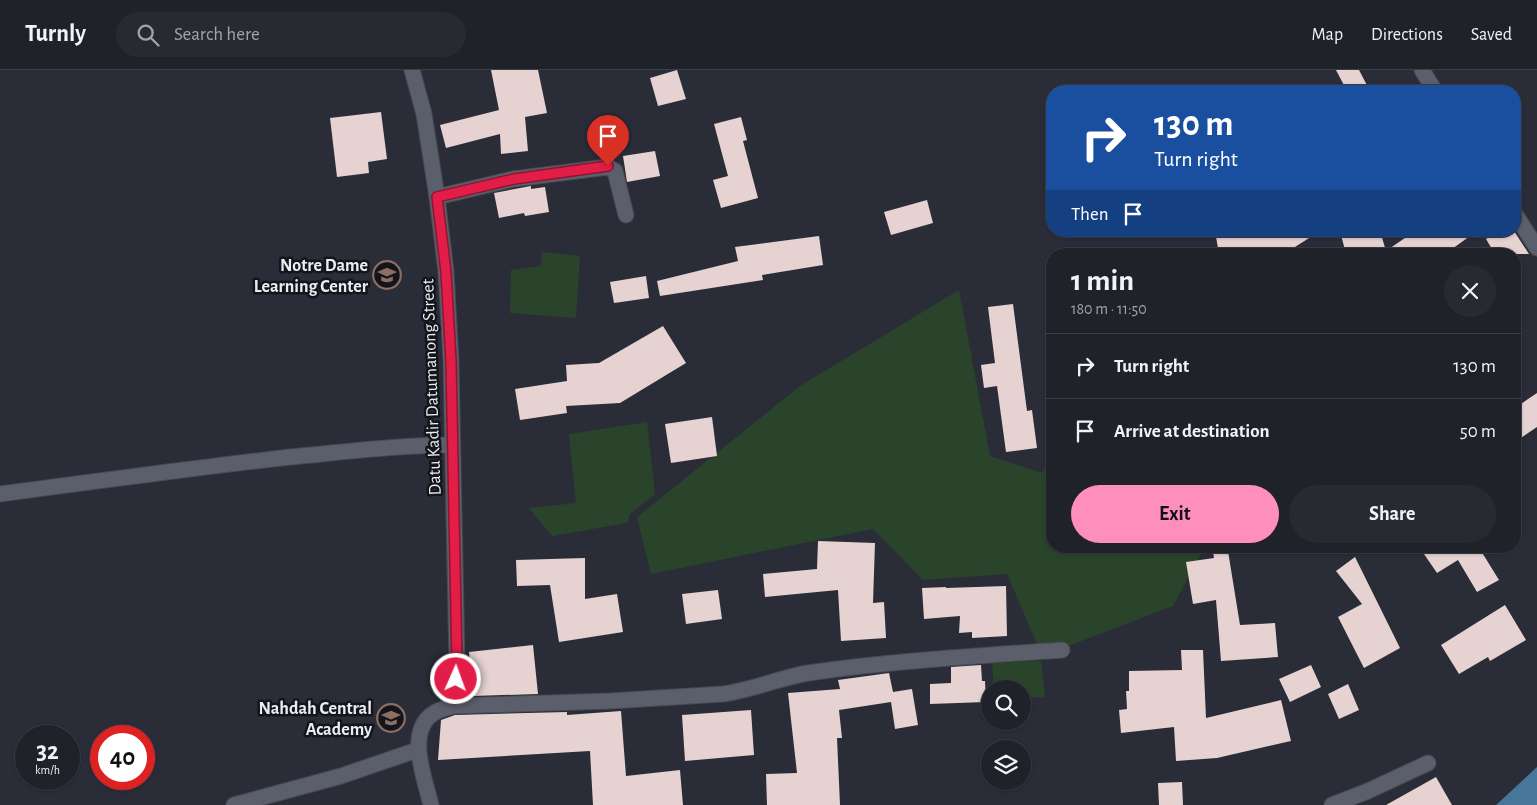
<!DOCTYPE html>
<meta charset="utf-8">
<style>
body{margin:0;font-family:"Alegreya Sans",sans-serif;background:#282a32;color:#f1f3f6;height:100vh;display:flex;flex-direction:column;font-size:19px;white-space:nowrap}
*{box-sizing:border-box;margin:0}
p{font-size:16px;color:#a2a4a8}
.icon{flex:none;width:28px;height:28px;fill:none;stroke:currentColor;stroke-width:2;stroke-linecap:round;stroke-linejoin:round}
.map{position:relative;flex:1;overflow:hidden}
.side{position:absolute;left:1046px;top:178px;width:475px;height:305px;display:flex;flex-direction:column;background:#20222a;border-radius:20px;box-shadow:0 1px 4px #0004,0 0 0 1px #3d3f47}
.side>*{flex:none}
.hud{position:absolute;left:1046px;top:15px;width:475px;height:152px;border-radius:20px;box-shadow:0 1px 4px #0004,0 0 0 1px #3d3f47;background:#1a4fa0;color:#fff;overflow:hidden}
.tools{position:absolute;left:981px;top:610px;display:grid;gap:10px}
.tools a{display:grid;place-items:center;width:50px;height:50px;border-radius:50%;background:#20222a;box-shadow:0 1px 4px #0004,0 0 0 1px #3d3f47;font-size:25px}
.speed{position:absolute;left:15px;top:655px;display:flex;gap:10px;font-size:25px;font-weight:700;text-align:center}
.speed>*{display:grid;place-content:center;width:65px;height:65px;border-radius:50%;background:#20222a;box-shadow:0 1px 4px #0004,0 0 0 1px #3d3f47;line-height:1}
.speed small{font-size:12px;font-weight:400}
.speed .limit{border:8px solid #d22;background:#fff;color:#111}
.pin{position:absolute;display:grid;place-items:center;width:42px;height:42px;color:#fff;margin:-51px -21px;border-radius:50% 50% 50% 0;rotate:-45deg;box-shadow:0 0 5px #0007}
.pin .icon{rotate:45deg}
.me{position:absolute;width:55px;margin:-28px;rotate:2deg;stroke-linejoin:round;filter:drop-shadow(0 0 4px #0008)}
.turn{display:flex;align-items:center;gap:18px;height:105px;padding:0 25px;font-size:22px}
.turn .icon{width:65px;height:65px;stroke-width:2.5}
.turn b{display:block;font-size:35px;line-height:42px}
.then{display:flex;align-items:center;height:48px;padding:0 25px;background:#0003;gap:10px;font-size:19px}
.round{display:grid;place-items:center;flex:none;width:52px;height:52px;border-radius:26px;background:#282a32}
.overview{display:flex;align-items:center;justify-content:space-between;height:85px;padding:0 25px}
h1{font-size:30px;font-weight:700;line-height:38px}
.cta{display:flex;gap:10px;margin-top:auto;padding:10px 25px}
.cta a{flex:1;height:58px;border-radius:30px;background:#fe8ebc;color:#111;font-size:20px;font-weight:700;line-height:58px;text-align:center}
.cta a+a{background:#282a32;color:#f1f3f6}
ul{padding:0;list-style:none}
li{display:flex;align-items:center;gap:15px;height:65px;padding:0 25px;border-top:1px solid #3d3f47}
li div{flex:1}
li b{display:block;font-size:19px}
li em{font-style:normal}
header{display:flex;align-items:center;gap:30px;box-sizing:border-box;height:70px;padding:0 25px;background:#20222a;border-bottom:1px solid #3d3f47}
header strong{font-size:24px}
nav{display:flex;gap:28px;margin-inline-start:auto;font-size:18px}
.search{width:350px;height:45px;background:#282a32;display:flex;align-items:center;gap:12px;box-sizing:border-box;padding:0 18px;border-radius:28px;color:#a2a4a8;font-size:19px}
.map>svg:first-child{display:block}
.green{fill:#29442a}
.water{fill:#48759a}
.building{fill:#e5d2d1}
.lines{fill:none;stroke-linecap:round;stroke-linejoin:round}
.street-casing{stroke:#474952;stroke-width:17}
.secondary-casing{stroke:#474952;stroke-width:17}
.street{stroke:#5b5e6b;stroke-width:15}
.secondary{stroke:#5b5e6b;stroke-width:15}
.route-casing{stroke:#92132f;stroke-width:12}
.route{stroke:#e11d48;stroke-width:9}
.labels{text-anchor:middle;stroke-width:5;stroke-linejoin:round;paint-order:stroke}
.poi-label{font-size:18px;font-weight:bold;fill:#eaecf4;stroke:#14151b;text-anchor:end}
.street-label{font-size:18px;fill:#eaecf4;stroke:#14151b}
</style>
<header>
<strong>Turnly</strong>
<div class="search"><svg class="icon" aria-label="search" viewBox="0 0 24 24"><circle cx="10" cy="10" r="6"/><path d="M15 15l6 6"/></svg>Search here</div>
<nav><a>Map</a><a>Directions</a><a>Saved</a></nav>
</header>
<div class="map">
<svg width="1537" height="735" viewBox="0 0 1537 735">
<rect width="100%" height="100%" fill="#2a2d38"/>
<!-- green -->
<g class="green">
<polygon points="542,182 580,186 576,248 510,243 511,200 541,196"/>
<polygon points="959,220 990,386 1042,403 1052,384 1052,476 1205,476 1173,536 1042,586 1007,504 923,510 873,459 651,504 637,447 800,316"/>
<polygon points="647,352 655,424 630,444 627,453 552,466 529,438 576,433 569,364"/>
<polygon points="1041,591 1045,627 1024,628 1024,650 1023,650 1022,619 994,619 992,592"/>
</g>
<!-- water -->
<polygon class="water" points="1537,697 1537,735 1496,735"/>
<!-- building -->
<g class="building">
<polygon points="491,0 538,0 547,43 525,47 528,81 501,84 500,64 446,78 440,55 499,40"/>
<polygon points="677,0 686,29 658,36 650,8"/>
<polygon points="1336,0 1359,0 1370,21 1347,21"/>
<polygon points="381,42 387,89 368,92 369,103 337,107 330,48"/>
<polygon points="741,47 747,70 743,71 758,128 721,138 713,110 728,106 714,54"/>
<polygon points="655,81 660,106 627,112 623,86"/>
<polygon points="531,116 531,119 545,117 549,142 525,146 524,143 499,148 494,123"/>
<polygon points="927,130 933,153 891,165 884,142"/>
<polygon points="1215,161 1320,161 1284,184 1219,184"/>
<polygon points="1340,161 1380,161 1386,181 1415,161 1477,161 1445,184 1346,184"/>
<polygon points="1499,161 1514,161 1529,184 1495,184 1486,169"/>
<polygon points="819,166 823,195 762,205 763,210 660,226 657,211 738,191 735,177"/>
<polygon points="646,206 649,228 614,233 610,212"/>
<polygon points="1013,234 1027,341 1032,340 1037,378 1006,382 997,316 984,318 981,295 995,293 988,237"/>
<polygon points="663,256 686,293 620,333 566,336 567,343 520,350 515,319 567,311 566,295 599,293"/>
<polygon points="1537,323 1537,357 1515,372 1515,338"/>
<polygon points="712,347 717,386 671,393 665,354"/>
<polygon points="818,471 875,473 873,533 884,532 886,568 841,571 838,520 765,527 763,504 817,499"/>
<polygon points="1436,476 1478,476 1499,510 1477,522 1458,490 1437,503 1424,484"/>
<polygon points="1228,481 1240,555 1275,553 1278,587 1221,591 1216,530 1193,534 1186,492 1214,488 1213,482"/>
<polygon points="1355,487 1400,578 1364,598 1338,547 1362,534 1336,501"/>
<polygon points="585,488 585,529 617,524 623,562 559,572 550,515 517,516 516,490"/>
<polygon points="1006,516 1007,566 972,568 972,562 959,563 960,546 924,549 922,518 946,517 946,518"/>
<polygon points="718,520 722,549 686,554 682,524"/>
<polygon points="1505,535 1526,570 1490,591 1488,587 1459,604 1441,575"/>
<polygon points="533,575 538,624 473,626 469,582"/>
<polygon points="1181,580 1203,580 1206,648 1281,630 1291,671 1217,688 1176,691 1174,657 1121,663 1119,640 1127,639 1126,621 1129,621 1129,601 1182,600"/>
<polygon points="981,595 982,611 985,611 986,632 930,634 930,614 951,613 951,597"/>
<polygon points="1311,595 1321,617 1290,632 1279,609"/>
<polygon points="889,603 893,622 912,619 918,655 895,659 891,632 839,640 842,668 837,668 840,735 767,735 766,704 797,703 788,623 840,619 838,610"/>
<polygon points="1348,614 1359,640 1339,649 1328,624"/>
<polygon points="751,640 754,685 685,691 682,645"/>
<polygon points="621,641 626,706 680,700 683,735 593,735 590,681 438,690 441,650 455,645 567,642 567,645"/>
<polygon points="1436,707 1452,735 1386,735"/>
<polygon points="1182,712 1183,735 1159,735 1158,713"/>
</g>
<g class="lines">
<defs>
<g id="street">
<polyline points="1422,0 1435,21"/>
<polyline points="437,127 513,109 608,97 615,101 626,145"/>
<polyline points="1515,144 1537,178"/>
<path d="M0,424C97,411 193,398 290,387C344,382 398,375 452,375"/>
<path d="M453,636L610,631L723,624C752,620 779,608 808,603C892,591 977,586 1062,580"/>
<polyline points="234,735 341,706 417,680"/>
<polyline points="1332,735 1368,721 1428,693"/>
</g>
<path id="secondary" d="M412,0L424,44L437,127L446,202L451,291L457,595L453,636C447,638 440,639 434,643C405,661 425,709 431,735"/>
</defs>
<!-- street casing -->
<use href="#street" class="street-casing"/>
<!-- secondary casing -->
<use href="#secondary" class="secondary-casing"/>
<!-- street -->
<use href="#street" class="street"/>
<!-- secondary -->
<use href="#secondary" class="secondary"/>
</g>
<g class="lines">
<defs>
<polyline id="route" points="456,609 457,595 451,291 446,202 437,127 514,109 608,96"/>
</defs>
<!-- route casing -->
<use href="#route" class="route-casing"/>
<!-- route -->
<use href="#route" class="route"/>
</g>
<!-- icons -->
<defs>
<symbol id="school-ring" viewBox="-11 -11 22 22"><circle r="9.5" fill="#14151b" stroke="#8d6e63" stroke-width="1.5"/><path d="M0-5L7-2L0 1L-7-2ZM-4 1L0 2.5L4 1V4Q0 6-4 4Z" fill="#8d6e63"/></symbol>
</defs>
<g fill-rule="evenodd">
<use href="#school-ring" x="371" y="189" width="32" height="32"/>
<use href="#school-ring" x="375" y="632" width="32" height="32"/>
</g>
<g class="labels">
<!-- poi labels -->
<g class="poi-label">
<text x="368" y="201">Notre Dame<tspan x="368" dy="21">Learning Center</tspan></text>
<text x="372" y="644">Nahdah Central<tspan x="372" dy="21">Academy</tspan></text>
</g>
<!-- street labels -->
<g class="street-label">
<text transform="translate(431 317) rotate(-92)" y="6">Datu Kadir Datumanong Street</text>
</g>
</g>
</svg>
<div class="tools">
<a><svg class="icon" aria-label="search" viewBox="0 0 24 24"><circle cx="10" cy="10" r="6"/><path d="M15 15l6 6"/></svg></a>
<a><svg class="icon" aria-label="layers" viewBox="0 0 24 24"><path d="M12 4l9 5-9 5-9-5zM3 14l9 5 9-5"/></svg></a>
</div>
<div class="speed"><div>32<small>km/h</small></div><div class="limit">40</div></div>
<div class="pin" style="left:608px;top:96px;background:#d93025"><svg class="icon" aria-label="arrive" viewBox="0 0 24 24"><path d="M6 21V4h12l-3 4 3 4H6"/></svg></div>
<svg class="me" style="left:456px;top:609px" viewBox="-20 -20 40 40"><circle r="17" fill="#e11d48" stroke="#fff" stroke-width="3"/><path d="M0-11L8 9 0 5-8 9z" fill="#fff"/></svg>
<div class="hud">
<div class="turn"><svg class="icon" aria-label="right" viewBox="0 0 24 24"><path d="M7 20v-9h11M14 6l5 5-5 5"/></svg><div><b>130 m</b>Turn right</div></div>
<div class="then">Then<svg class="icon" aria-label="arrive" viewBox="0 0 24 24"><path d="M6 21V4h12l-3 4 3 4H6"/></svg></div>
</div>
<section class="side">
<div class="overview"><div><h1>1 min</h1><p>180 m · 11:50</p></div><a class="round"><svg class="icon" aria-label="close" viewBox="0 0 24 24"><path d="M6 6l12 12M18 6L6 18"/></svg></a></div>
<ul>
<li><svg class="icon" aria-label="right" viewBox="0 0 24 24"><path d="M7 20v-9h11M14 6l5 5-5 5"/></svg><div><b>Turn right</b></div><em>130 m</em></li>
<li><svg class="icon" aria-label="arrive" viewBox="0 0 24 24"><path d="M6 21V4h12l-3 4 3 4H6"/></svg><div><b>Arrive at destination</b></div><em>50 m</em></li>
</ul>
<div class="cta"><a>Exit</a><a>Share</a></div>
</section>
</div>
